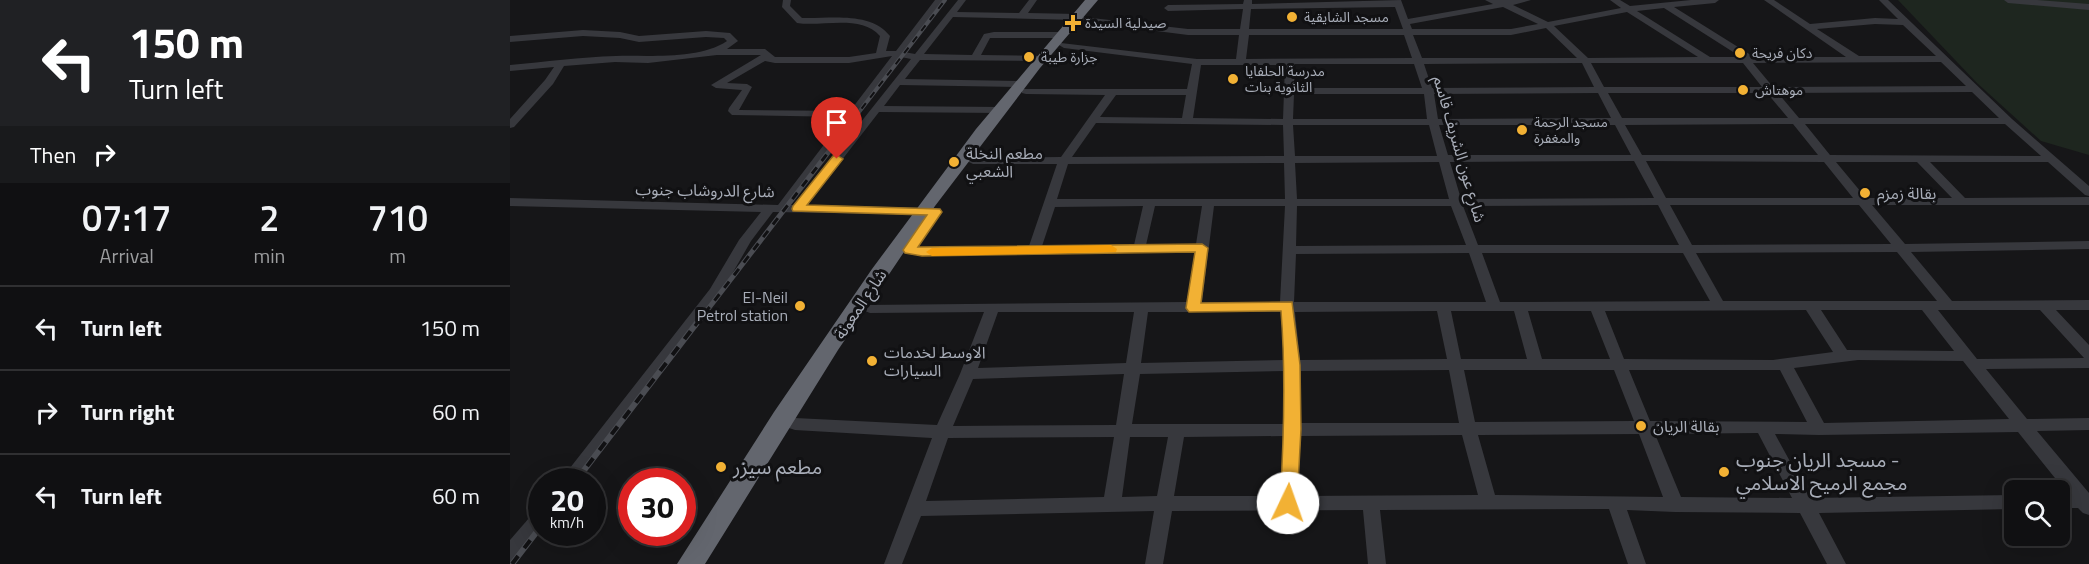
<!DOCTYPE html>
<meta charset="utf-8">
<style>
body{margin:0;font-family:"Titillium Web","Noto Sans Arabic",sans-serif;background:#1e1e20;color:#f1f3f6;height:100vh;display:flex;flex-direction:column;font-size:22px;white-space:nowrap}
*{box-sizing:border-box;margin:0}
p{font-size:20px;color:#9c9d9f}
.icon{flex:none;width:33px;height:33px;fill:none;stroke:currentColor;stroke-width:2;stroke-linecap:round;stroke-linejoin:round}
.map{position:relative;flex:1;overflow:hidden}
.panel{display:flex;flex-direction:column;background:#101012;width:510px}
.panel>*{flex:none}
.top-card{background:#202124;color:#fff;overflow:hidden}
.tools{position:absolute;left:1494px;top:480px;display:grid;gap:12px}
.tools a{display:grid;place-items:center;width:66px;height:66px;border-radius:9px;background:#101012;box-shadow:0 6px 24px #0002,0 0 0 2px #303032;font-size:30px}
.speed{position:absolute;left:18px;top:468px;display:flex;gap:12px;font-size:30px;font-weight:700;text-align:center}
.speed>*{display:grid;place-content:center;width:78px;height:78px;border-radius:50%;background:#101012;box-shadow:0 6px 24px #0002,0 0 0 2px #303032;line-height:1}
.speed small{font-size:15px;font-weight:400}
.speed .limit{border:9px solid #d22;background:#fff;color:#111}
.pin{position:absolute;display:grid;place-items:center;width:51px;height:51px;color:#fff;margin:-62px -26px;border-radius:50% 50% 50% 0;rotate:-45deg;box-shadow:0 0 6px #0007}
.pin .icon{rotate:45deg}
.me{position:absolute;width:66px;margin:-33px;rotate:3deg;stroke-linejoin:round;filter:drop-shadow(0 0 4px #0008)}
.turn{display:flex;align-items:center;gap:21px;height:126px;padding:0 30px;font-size:27px}
.turn .icon{width:78px;height:78px;stroke-width:2.5}
.turn b{display:block;font-size:42px;line-height:51px}
.then{display:flex;align-items:center;height:57px;padding:0 30px;background:#0003;gap:12px;font-size:22px}
.eta{display:flex;justify-content:space-evenly;align-items:center;height:102px;text-align:center}
.eta b{font-size:36px;font-weight:600;line-height:42px}
ul{padding:0;list-style:none}
li{display:flex;align-items:center;gap:18px;height:84px;padding:0 30px;border-top:2px solid #303032}
li div{flex:1}
li b{display:block;font-size:22px}
li em{font-style:normal}
main{display:flex;flex:1;min-height:0}
.map>svg:first-child{display:block}
.green{fill:#1e261f}
.lines{fill:none;stroke-linecap:round;stroke-linejoin:round}
.minor{fill:#37383d;fill-rule:evenodd}
.highway{fill:#63666e;fill-rule:evenodd}
.rail-far2-casing{stroke:#4a4c52;stroke-width:4}
.rail-far1-casing{stroke:#4a4c52;stroke-width:5}
.rail-casing{stroke:#4a4c52;stroke-width:6}
.rail-far2{stroke:#111113;stroke-width:2;stroke-dasharray:7;stroke-linecap:butt}
.rail-far1{stroke:#111113;stroke-width:3;stroke-dasharray:8;stroke-linecap:butt}
.rail{stroke:#111113;stroke-width:4;stroke-dasharray:10;stroke-linecap:butt}
.route{fill:#f2b134;stroke:#9d7322;stroke-width:1.5}
.slow{fill:#f59e0b}
.poi-dot{fill:#f2b134;stroke:#111113;stroke-width:2}
.labels{text-anchor:middle;stroke-width:6;stroke-linejoin:round;paint-order:stroke}
.far-poi-label{font-size:14px;fill:#a8adb8;stroke:#111113;text-anchor:start}
.street-label{font-size:16px;fill:#a8adb8;stroke:#111113}
.poi-label{font-size:16px;fill:#a8adb8;stroke:#111113;text-anchor:start}
.near-poi-label{font-size:20px;fill:#a8adb8;stroke:#111113;text-anchor:start}
</style>
<main>
<section class="panel">
<div class="top-card">
<div class="turn"><svg class="icon" aria-label="left" viewBox="0 0 24 24"><path d="M17 20v-9H6M10 6l-5 5 5 5"/></svg><div><b>150 m</b>Turn left</div></div>
<div class="then">Then<svg class="icon" aria-label="right" viewBox="0 0 24 24"><path d="M7 20v-9h11M14 6l5 5-5 5"/></svg></div>
</div>
<div class="eta">
<div><b>07:17</b><p>Arrival</p></div>
<div><b>2</b><p>min</p></div>
<div><b>710</b><p>m</p></div>
</div>
<ul>
<li><svg class="icon" aria-label="left" viewBox="0 0 24 24"><path d="M17 20v-9H6M10 6l-5 5 5 5"/></svg><div><b>Turn left</b></div><em>150 m</em></li>
<li><svg class="icon" aria-label="right" viewBox="0 0 24 24"><path d="M7 20v-9h11M14 6l5 5-5 5"/></svg><div><b>Turn right</b></div><em>60 m</em></li>
<li><svg class="icon" aria-label="left" viewBox="0 0 24 24"><path d="M17 20v-9H6M10 6l-5 5 5 5"/></svg><div><b>Turn left</b></div><em>60 m</em></li>
</ul>
</section>
<div class="map">
<svg width="1579" height="564" viewBox="0 0 1579 564">
<rect width="100%" height="100%" fill="#161618"/>
<!-- green -->
<polygon class="green" points="1388,0 1579,0 1579,155 1531,141 1467,83"/>
<g class="lines">
<!-- minor -->
<g class="minor">
<path d="M273,0H281L280,6L292,18C320,19 360,11 380,36L376,51H386L425,0H433L394,52L405,54L448,0H456L447,12L509,13L519,0H527L518,13L567,14L571,17L567,20L443,17L414,54L462,55L474,34L484,32H552L557,35L552,38H480L471,55L536,56V60L533,61L410,60L395,79L512,81L517,84L512,87L390,85L374,106L491,107L496,110L491,113L369,112L297,205L426,208L432,212L430,215L263,212L241,241L210,295L67,482H49L200,289L229,240L251,212L0,206V198L268,205L335,117L222,115L218,111L219,108L232,90L206,88L201,85L251,55H207L138,63L105,62L54,66L43,84L4,127L0,128V119L35,80L44,67L0,71V65C35,62 70,57 106,56C139,55 189,60 217,41L214,38L196,37L129,42L110,38L73,36L0,42V36L73,30L110,32L129,36L196,31L220,33L228,41L217,49H255L265,57H339L366,53L370,36C351,14 312,27 287,23L272,7ZM382,56L340,111L229,110L242,87L237,84L217,83L255,61L265,63H339ZM391,57L401,59L285,205H280Z"/>
<path d="M734,0H742V4L891,0L898,19L983,4L975,0H1021L1003,5L1038,22L1111,8L1100,0H1110L1120,6L1181,0H1209L1205,3L1164,7L1244,57H1336L1254,0H1264L1300,24L1365,18L1388,19L1369,0H1378L1502,119L1579,186V196L1575,195L1538,162H1420L1455,198L1579,197V205H1362L1395,244L1579,241V249L1401,252L1442,301L1579,300V310H1546L1579,345V368L1476,369L1517,419L1579,418V430L1527,431L1579,493V515L1573,513L1568,508H1550V494L1557,493L1508,432L1309,435L1265,434L1300,498L1504,495V509L1309,513L1336,564H1317L1290,513L1165,512L1117,510L1136,564H1118L1099,509L870,510L876,564H858L853,510L662,511L653,564H635L644,511L411,516L392,564H374L422,438L285,430L279,428L277,424L279,420L285,418L427,425L450,374L474,312L360,313L355,311L353,308L355,305L678,302L685,252L412,256L395,253L394,250L400,246L412,248L519,246L547,164H463L457,161L463,158L551,157L595,95L516,94L512,93V89H677L682,64L554,48L549,45L551,43L687,59H726L729,35H678L576,22L572,19L573,17L678,29H730L733,9L658,11L654,8L658,5L733,4ZM885,7L893,29H739L741,9ZM993,7L1028,24L1001,29H902L900,24ZM1154,8L1231,57H1200L1127,11ZM1117,12L1188,57L1078,58L1044,26ZM1365,24L1393,25L1426,56H1349L1307,29ZM1036,28L1067,58H912L903,35H1001ZM739,35H894L902,58L736,59ZM1431,62L1456,86L1263,87L1243,63ZM1072,63L1084,87L922,88L914,64ZM1081,63H1233L1252,87H1094ZM785,64H904L912,88H784ZM691,65H775L773,119L683,118ZM1462,92L1489,118H1289L1268,93ZM1088,93L1101,118L928,119L924,94ZM1098,93H1257L1278,118H1112ZM784,94H914L917,119H783ZM606,95H676L672,118L590,117ZM586,123L773,125L774,156L562,157ZM1283,124L1308,155H1132L1115,125ZM1295,124H1495L1531,156L1320,155ZM783,125H919L927,156H785ZM929,125H1105L1121,155H938ZM1124,161L1144,198L951,199L940,162ZM1136,161L1314,162L1343,198H1156ZM929,162L939,199H787L785,163ZM1326,162H1407L1442,198H1356ZM774,163L775,199H547L558,164ZM1148,205L1169,245H968L953,206ZM1160,205H1349L1381,244L1182,245ZM633,206L624,245L532,246L545,207ZM645,206H692L686,244L636,245ZM704,206H775L770,302H692ZM787,206H941L956,245L786,246ZM1387,252L1427,301H1213L1186,253ZM959,253L976,302H784L786,254ZM972,253H1173L1200,301L990,302ZM1296,310L1323,352L1263,360L1114,359L1095,311ZM1311,310H1412L1444,351L1337,350ZM1428,310H1530L1574,358L1467,359ZM927,311L937,359L790,360L785,312ZM941,311H1004L1017,359H951ZM1018,311H1081L1100,359H1032ZM488,312H624L616,363L468,368ZM638,312H771L775,360L631,363ZM1348,360L1453,361L1499,419L1314,423L1284,368ZM939,370L949,423H791V371ZM954,370H1104L1124,421L965,422ZM1119,370H1270L1297,422L1140,421ZM775,371V424H622L630,374ZM614,374L606,425L443,426L463,379ZM1248,433L1282,498L1171,497L1145,434ZM1129,434L1153,497L985,495L968,435ZM952,435L968,495L787,496L791,436ZM774,436L770,496H664L674,437ZM604,437L594,497L416,501L438,438ZM620,437H658L647,496L612,497Z"/>
<polygon points="1494,0 1527,0 1579,4 1579,10 1498,3"/>
<polygon points="32,508 32,529 6,560 0,562 0,540 26,510"/>
</g>
<!-- highway -->
<polygon class="highway" points="575,0 588,0 530,68 425,206 328,350 195,564 167,564 264,412 362,269 466,129"/>
<defs>
<polyline id="rail-far2" points="326,142 435,0"/>
<polyline id="rail-far1" points="185,326 327,141"/>
<g id="rail">
<polyline points="65,482 186,324"/>
<polyline points="2,564 32,525"/>
</g>
</defs>
<!-- rail-far2 casing -->
<use href="#rail-far2" class="rail-far2-casing"/>
<!-- rail-far1 casing -->
<use href="#rail-far1" class="rail-far1-casing"/>
<!-- rail casing -->
<use href="#rail" class="rail-casing"/>
<!-- rail-far2 -->
<use href="#rail-far2" class="rail-far2"/>
<!-- rail-far1 -->
<use href="#rail-far1" class="rail-far1"/>
<!-- rail -->
<use href="#rail" class="rail"/>
</g>
<!-- route -->
<path class="route" d="M327,155L333,159L297,205L430,209L432,212L408,247L692,244L698,248L691,303L782,302L790,365L791,429L787,503L785,508L778,511L772,508L770,503C774,438 776,375 771,311L679,312L676,308L685,252L412,256L395,253L393,250L417,215L283,211L282,209L283,206L323,156Z"/>
<!-- slow -->
<polygon class="slow" points="601,245 607,249 606,252 422,256 416,252 422,248"/>
<!-- markers -->
<g class="poi-dot">
<circle cx="782" cy="17" r="6"/>
<path d="M560 14h6v6h6v6h-6v6h-6v-6h-6v-6h6z"/>
<circle cx="1230" cy="53" r="6"/>
<circle cx="519" cy="57" r="6"/>
<circle cx="723" cy="79" r="6"/>
<circle cx="1233" cy="90" r="6"/>
<circle cx="1012" cy="130" r="6"/>
<circle cx="444" cy="162" r="6"/>
<circle cx="1355" cy="193" r="6"/>
<circle cx="290" cy="306" r="6"/>
<circle cx="362" cy="361" r="6"/>
<circle cx="1131" cy="426" r="6"/>
<circle cx="211" cy="467" r="6"/>
<circle cx="1214" cy="472" r="6"/>
</g>
<g class="labels">
<!-- far-poi labels -->
<g class="far-poi-label">
<text x="794" y="22">مسجد الشايقية</text>
<text x="575" y="28">صيدلية السيدة</text>
<text x="1242" y="58">دكان فريحة</text>
<text x="531" y="62">جزارة طيبة</text>
<text x="735" y="76">مدرسة الحلفايا<tspan x="735" dy="16">الثانوية بنات</tspan></text>
<text x="1245" y="95">موهتاش</text>
<text x="1024" y="127">مسجد الرحمة<tspan x="1024" dy="16">والمغفرة</tspan></text>
</g>
<!-- street labels -->
<g class="street-label">
<text transform="translate(950 149) rotate(74)" y="6">شارع عون الشريف قاسم</text>
<text transform="translate(195 190) rotate(1)" y="6">شارع الدروشاب جنوب</text>
<text transform="translate(350 304) rotate(-56)" y="6">شارع المعونة</text>
</g>
<!-- poi labels -->
<g class="poi-label">
<text x="456" y="159">مطعم النخلة<tspan x="456" dy="18">الشعبي</tspan></text>
<text x="1367" y="199">بقالة زمزم</text>
<text x="278" y="303" text-anchor="end">El-Neil<tspan x="278" dy="18">Petrol station</tspan></text>
<text x="374" y="358">الاوسط لخدمات<tspan x="374" dy="18">السيارات</tspan></text>
<text x="1143" y="432">بقالة الريان</text>
</g>
<!-- near-poi labels -->
<g class="near-poi-label">
<text x="1226" y="467">مسجد الريان جنوب -<tspan x="1226" dy="23">مجمع الرميح الاسلامي</tspan></text>
<text x="223" y="474">مطعم سيزر</text>
</g>
</g>
</svg>
<div class="tools">
<a><svg class="icon" aria-label="search" viewBox="0 0 24 24"><circle cx="10" cy="10" r="6"/><path d="M15 15l6 6"/></svg></a>
</div>
<div class="speed"><div>20<small>km/h</small></div><div class="limit">30</div></div>
<div class="pin" style="left:327px;top:159px;background:#d93025"><svg class="icon" aria-label="arrive" viewBox="0 0 24 24"><path d="M6 21V4h12l-3 4 3 4H6"/></svg></div>
<svg class="me" style="left:778px;top:503px" viewBox="-20 -20 40 40"><circle r="19" fill="#fff"/><path d="M0-13L10 11 0 6-10 11z" fill="#f2b134"/></svg>
</div>
</main>
